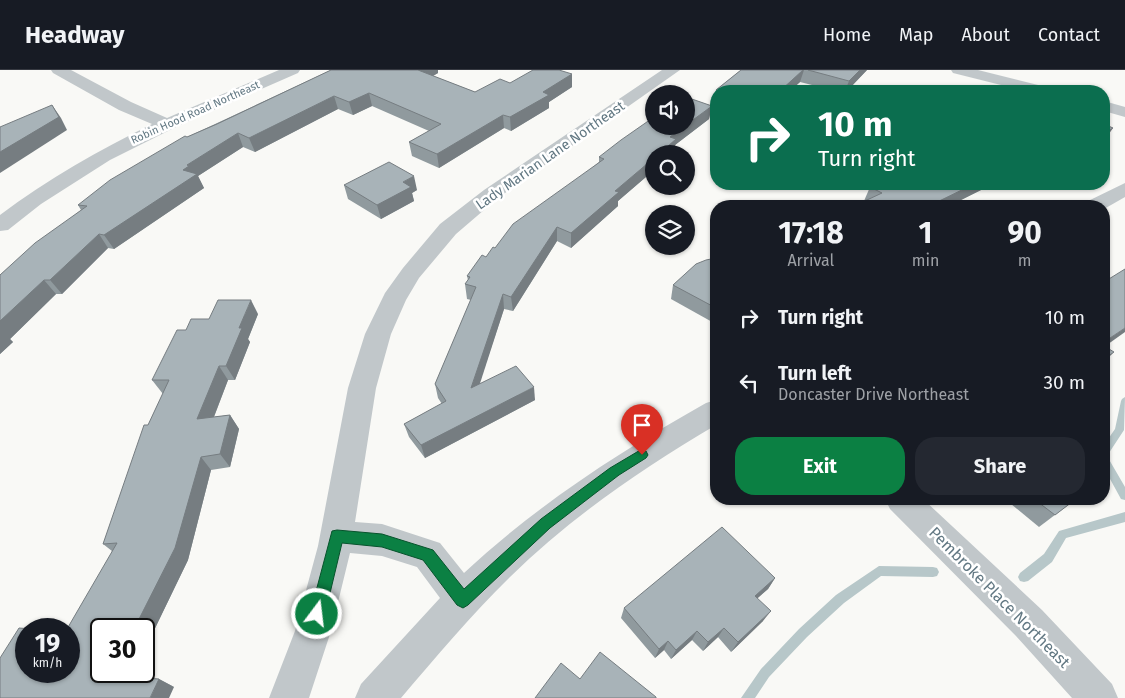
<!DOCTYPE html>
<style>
body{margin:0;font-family:"Fira Sans",sans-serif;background:#242831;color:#f1f3f6;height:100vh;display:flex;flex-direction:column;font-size:19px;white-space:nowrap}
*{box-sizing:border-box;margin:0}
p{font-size:16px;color:#9ea1a6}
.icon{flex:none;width:28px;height:28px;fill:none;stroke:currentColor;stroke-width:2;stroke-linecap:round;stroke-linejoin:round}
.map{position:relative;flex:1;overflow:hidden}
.drawer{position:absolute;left:710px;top:130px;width:400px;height:305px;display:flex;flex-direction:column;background:#171b24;border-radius:20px;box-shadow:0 1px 4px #0004}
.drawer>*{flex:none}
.guide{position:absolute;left:710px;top:15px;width:400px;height:105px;border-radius:20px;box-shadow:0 1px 4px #0004;background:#0b6e4f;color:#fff;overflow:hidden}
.fabs{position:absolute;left:645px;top:15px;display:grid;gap:10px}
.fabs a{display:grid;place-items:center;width:50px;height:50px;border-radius:50%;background:#171b24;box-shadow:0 1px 4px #0004;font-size:25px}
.speed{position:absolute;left:15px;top:548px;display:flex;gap:10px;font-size:25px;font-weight:700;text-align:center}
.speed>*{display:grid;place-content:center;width:65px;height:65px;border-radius:50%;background:#171b24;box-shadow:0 1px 4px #0004;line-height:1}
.speed small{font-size:12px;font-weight:400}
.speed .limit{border:2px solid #111;border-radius:8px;background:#fff;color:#111}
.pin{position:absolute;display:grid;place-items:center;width:42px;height:42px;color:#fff;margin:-51px -21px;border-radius:50% 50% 50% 0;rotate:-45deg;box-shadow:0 0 5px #0007}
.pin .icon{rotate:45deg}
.me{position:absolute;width:55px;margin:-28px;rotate:15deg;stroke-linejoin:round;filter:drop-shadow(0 0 4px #0008)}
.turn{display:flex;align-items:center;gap:18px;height:105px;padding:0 25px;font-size:22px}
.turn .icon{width:65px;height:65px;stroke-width:2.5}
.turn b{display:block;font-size:35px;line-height:42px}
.eta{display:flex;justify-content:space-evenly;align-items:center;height:85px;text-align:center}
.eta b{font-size:30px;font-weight:700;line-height:35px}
.action{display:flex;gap:10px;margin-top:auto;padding:10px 25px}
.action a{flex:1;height:58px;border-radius:20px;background:#0b8043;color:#fff;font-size:20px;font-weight:700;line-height:58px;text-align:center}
.action a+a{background:#242831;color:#f1f3f6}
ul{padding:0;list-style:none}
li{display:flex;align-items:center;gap:15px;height:65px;padding:0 25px}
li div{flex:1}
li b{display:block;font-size:19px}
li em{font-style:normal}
header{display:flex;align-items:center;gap:30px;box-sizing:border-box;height:70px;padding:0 25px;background:#171b24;border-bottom:1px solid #363941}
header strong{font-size:24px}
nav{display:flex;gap:28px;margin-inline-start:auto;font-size:18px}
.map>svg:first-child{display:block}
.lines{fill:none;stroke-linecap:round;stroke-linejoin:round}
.stream{fill:#b7c7c9;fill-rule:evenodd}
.street{fill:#c1c7ca;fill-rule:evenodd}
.wall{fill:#909a9e}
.shaded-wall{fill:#767d81}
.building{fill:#a8b3b8;stroke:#767d81}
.route{fill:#0b8043;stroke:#07532c}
.labels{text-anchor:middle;stroke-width:5;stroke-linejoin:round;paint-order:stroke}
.far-street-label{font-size:11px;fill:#627883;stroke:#fff}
.street-label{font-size:14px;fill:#627883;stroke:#fff}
.near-street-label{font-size:16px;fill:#627883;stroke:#fff}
</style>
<header>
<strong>Headway</strong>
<nav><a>Home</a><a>Map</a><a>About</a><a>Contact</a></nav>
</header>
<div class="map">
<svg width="1125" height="628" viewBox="0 0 1125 628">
<rect width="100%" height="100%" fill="#f9f9f6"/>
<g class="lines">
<!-- stream -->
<g class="stream">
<polygon points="1125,327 1124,360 1107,386 1125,417 1125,430 1121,429 1104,398 1104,375 1115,359 1121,331 1122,329"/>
<polygon points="1125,442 1125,452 1066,468 1052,492 1028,511 1024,512 1020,511 1018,507 1020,503 1044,484 1059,461"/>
<polygon points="879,496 933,497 937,498 939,502 937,506 933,507 881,506 844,533 807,567 769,607 755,628 741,628 761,599 799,559 836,525"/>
</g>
<!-- street -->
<g class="street">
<path d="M51,0H71L131,32L167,48L279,0H300L298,3L184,53L110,90L41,134L8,160L0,161V145C48,109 99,80 152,54L119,40L53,3Z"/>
<path d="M662,0H680L498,128L456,164L419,208L406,230L391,264L376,318L355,452L382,454L440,473L464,503C537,435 619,382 706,333L716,330V355C643,398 571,447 510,507C471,545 436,587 401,628H355L361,614L440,528L417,497L382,486L350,483L331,561L309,628H269L295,561L318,476L348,318L365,264L385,223L403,198L440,154L484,120Z"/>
<polygon points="951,0 978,0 1050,18 1052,21 1025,21 953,3"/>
<polygon points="1104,31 1125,37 1125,47 1104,41"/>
<polygon points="1125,113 1125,127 1104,139 1104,136 1083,136 1086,132"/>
<polygon points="885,429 923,429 1042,540 1112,614 1118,628 1072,628 1016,566 890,439"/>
</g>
</g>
<!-- wall -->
<g class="wall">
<polygon points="331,0 438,0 438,3 433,6 475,22 510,13 572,4 572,17 549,32 549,38 511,61 504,58 439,98 412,86 409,72 429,61 372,36 353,45 338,39 255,82 243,77 198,106 204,118 114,179 108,178 62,224 56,224 10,269 13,272 0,284 0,205 81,140 78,135 187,67"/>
<polygon points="741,0 867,0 847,21 836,21 800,12 790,21 716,21 716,34 713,34 716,20"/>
<polygon points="712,36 709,49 675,75 674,83 618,131 618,136 571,178 557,171 513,241 504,239 479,314 535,330 425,388 409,367 404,354 442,334 438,328 435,314 471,230 467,229 465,214 468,210 467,206 495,178 599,92 599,87"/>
<polygon points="877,114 993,114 949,136 864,131 870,117"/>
<polygon points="344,115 417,120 412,123 414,131 381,149 348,129"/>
<polygon points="716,188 716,251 714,253 671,229 673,215"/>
<polygon points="258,244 248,269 250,272 235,310 228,310 214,347 230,345 239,359 230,397 211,400 188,490 144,581 144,559 134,601 131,607 159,609 174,617 69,601 112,481 103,474 148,355 163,324 152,310 186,260 209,249"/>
<polygon points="1005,429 1076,429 1039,457"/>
<polygon points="775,508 768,519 757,528 763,551 731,582 718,567 703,581 692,570 671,589 664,580 655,588 621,548 624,538"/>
</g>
<!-- shaded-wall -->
<g class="shaded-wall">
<polygon points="418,0 438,0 438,3 420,13"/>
<polygon points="803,0 804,0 800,12 790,21 780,21"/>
<polygon points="860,0 867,0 847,21 845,21 849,11"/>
<polygon points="572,4 572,17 549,32 549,38 511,61 510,47 543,22"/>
<polygon points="369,23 372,36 353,45 349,32"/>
<polygon points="334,26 338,39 255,82 249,68"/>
<polygon points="52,35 61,48 67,60 0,103 0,82"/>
<polygon points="712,36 709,49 675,75 674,83 659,84 670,67 684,56 686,56 686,55"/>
<polygon points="503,45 504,58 439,98 437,84"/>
<polygon points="1113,58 1104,71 1104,63"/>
<polygon points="238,63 243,77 198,106 204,118 114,179 104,165 183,100 187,95"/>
<polygon points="654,88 654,100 618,131 618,136 571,178 571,163 615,121"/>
<polygon points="414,106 417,120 412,123 414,131 381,149 377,135 403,112"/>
<polygon points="974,114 993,114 949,136 929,136"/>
<polygon points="557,157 557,171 513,241 511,227"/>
<polygon points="99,164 108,178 62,224 50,210"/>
<polygon points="44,210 56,224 10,269 13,272 0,284 0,251"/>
<polygon points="503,224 504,239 474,332 471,318"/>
<polygon points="251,230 258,244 248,269 250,272 235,310 226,296 239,258"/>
<polygon points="1125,258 1125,262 1104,277 1104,272"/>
<polygon points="1114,282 1104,292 1104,289"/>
<polygon points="219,296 228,310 208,362 197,349"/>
<polygon points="534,317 535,330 425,388 421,375"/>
<polygon points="230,345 239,359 230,397 220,384"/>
<polygon points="201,387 211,400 188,490 144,581 144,559 134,559"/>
<polygon points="775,508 768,519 749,536 755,526"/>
<polygon points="771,541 763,551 731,582 738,572"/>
<polygon points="724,558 718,567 703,581 708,572"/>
<polygon points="697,561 692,570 671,589 676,580"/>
<polygon points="668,571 664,580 655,588 659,579"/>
<polygon points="113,601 134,601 128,614 111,606"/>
<polygon points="159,609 174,617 169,628 150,628"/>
</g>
<!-- building -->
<g class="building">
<polygon points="331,0 418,0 475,22 500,9 510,13 533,0 559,0 572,4 543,22 549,25 510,47 503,45 437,84 409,72 441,54 369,23 349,32 334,26 249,68 238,63 187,95 189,96 183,100 197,104 104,165 99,164 50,210 44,210 0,251 0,205 35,173 87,136 78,135 110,110 185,66 187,67 217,54"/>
<polygon points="741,0 803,0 780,21 718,21 716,20"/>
<polygon points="808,0 860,0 849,11"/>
<polygon points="686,27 712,36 686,55"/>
<polygon points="52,35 59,47 0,82 0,57"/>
<polygon points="654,47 654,56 684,56 670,67 676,69 659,84 654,84 654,88 615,121 619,122 571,163 557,157 511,227 503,224 471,318 516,296 534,317 421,375 404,354 446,331 435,314 476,217 465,214 470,207 467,206 482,185 486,187 493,177 495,178 513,154 604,89 599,87 621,70"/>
<polygon points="1104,54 1113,58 1104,63"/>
<polygon points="389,92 414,106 403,112 411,117 377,135 344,115"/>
<polygon points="877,114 974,114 929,136 854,136 882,123 870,117"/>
<polygon points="716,188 716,238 673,215 696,194 706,190"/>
<polygon points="1125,199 1125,258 1104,272 1104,212"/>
<polygon points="218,230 251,230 239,258 242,258 226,296 219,296 197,349 230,345 220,384 201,387 175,478 134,559 101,559 101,601 113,601 111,606 159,609 150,628 0,628 0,588 19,558 31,559 26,559 26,601 69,601 69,559 67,559 117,473 103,474 144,355 148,355 169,310 152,310 177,260 186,260 191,249 209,249"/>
<polygon points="1104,276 1114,282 1104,289"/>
<polygon points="1034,429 1076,429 1055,445"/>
<polygon points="722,457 775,508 755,526 771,541 738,572 724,558 708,572 697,561 676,580 668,571 659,579 624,538"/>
<polygon points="600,582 656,627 656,628 535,628 561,593 580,609"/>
</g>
<!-- route -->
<polygon class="route" points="642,379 646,381 648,385 646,388 619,405 550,458 468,535 463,538 457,535 423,490 382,477 342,473 325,544 322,549 317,551 312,549 310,544 332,461 337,460 382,464 433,480 464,519 541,449 610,398"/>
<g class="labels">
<!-- far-street labels -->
<g class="far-street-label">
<text transform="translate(195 42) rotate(-24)" y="4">Robin Hood Road Northeast</text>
</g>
<!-- street labels -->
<g class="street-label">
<text transform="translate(550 85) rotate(-35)" y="5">Lady Marian Lane Northeast</text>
</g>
<!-- near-street labels -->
<g class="near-street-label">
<text transform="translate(1000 527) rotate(45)" y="6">Pembroke Place Northeast</text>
</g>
</g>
</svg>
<div class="fabs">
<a><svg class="icon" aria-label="sound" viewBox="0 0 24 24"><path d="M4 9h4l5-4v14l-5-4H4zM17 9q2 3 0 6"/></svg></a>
<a><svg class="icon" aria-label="search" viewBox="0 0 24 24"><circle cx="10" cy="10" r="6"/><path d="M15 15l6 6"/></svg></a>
<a><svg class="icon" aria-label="layers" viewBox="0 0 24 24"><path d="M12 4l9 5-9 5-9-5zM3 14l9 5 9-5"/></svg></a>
</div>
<div class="speed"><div>19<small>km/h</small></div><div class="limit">30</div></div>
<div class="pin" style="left:642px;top:385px;background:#d93025"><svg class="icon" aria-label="arrive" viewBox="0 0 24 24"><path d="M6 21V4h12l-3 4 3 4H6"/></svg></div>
<svg class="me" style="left:317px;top:544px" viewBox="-20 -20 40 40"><circle r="17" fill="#0b8043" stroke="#fff" stroke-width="3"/><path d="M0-11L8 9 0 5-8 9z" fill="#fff"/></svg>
<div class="guide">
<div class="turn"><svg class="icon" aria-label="right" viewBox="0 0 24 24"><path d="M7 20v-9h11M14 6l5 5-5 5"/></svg><div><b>10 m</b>Turn right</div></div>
</div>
<section class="drawer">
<div class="eta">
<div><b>17:18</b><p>Arrival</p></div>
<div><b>1</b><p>min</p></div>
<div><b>90</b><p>m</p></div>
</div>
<ul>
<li><svg class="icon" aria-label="right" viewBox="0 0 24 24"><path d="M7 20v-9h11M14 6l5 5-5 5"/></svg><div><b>Turn right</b></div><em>10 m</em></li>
<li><svg class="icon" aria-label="left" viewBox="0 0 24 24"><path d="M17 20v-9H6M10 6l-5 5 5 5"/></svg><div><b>Turn left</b><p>Doncaster Drive Northeast</p></div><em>30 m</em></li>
</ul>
<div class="action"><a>Exit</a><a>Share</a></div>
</section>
</div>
